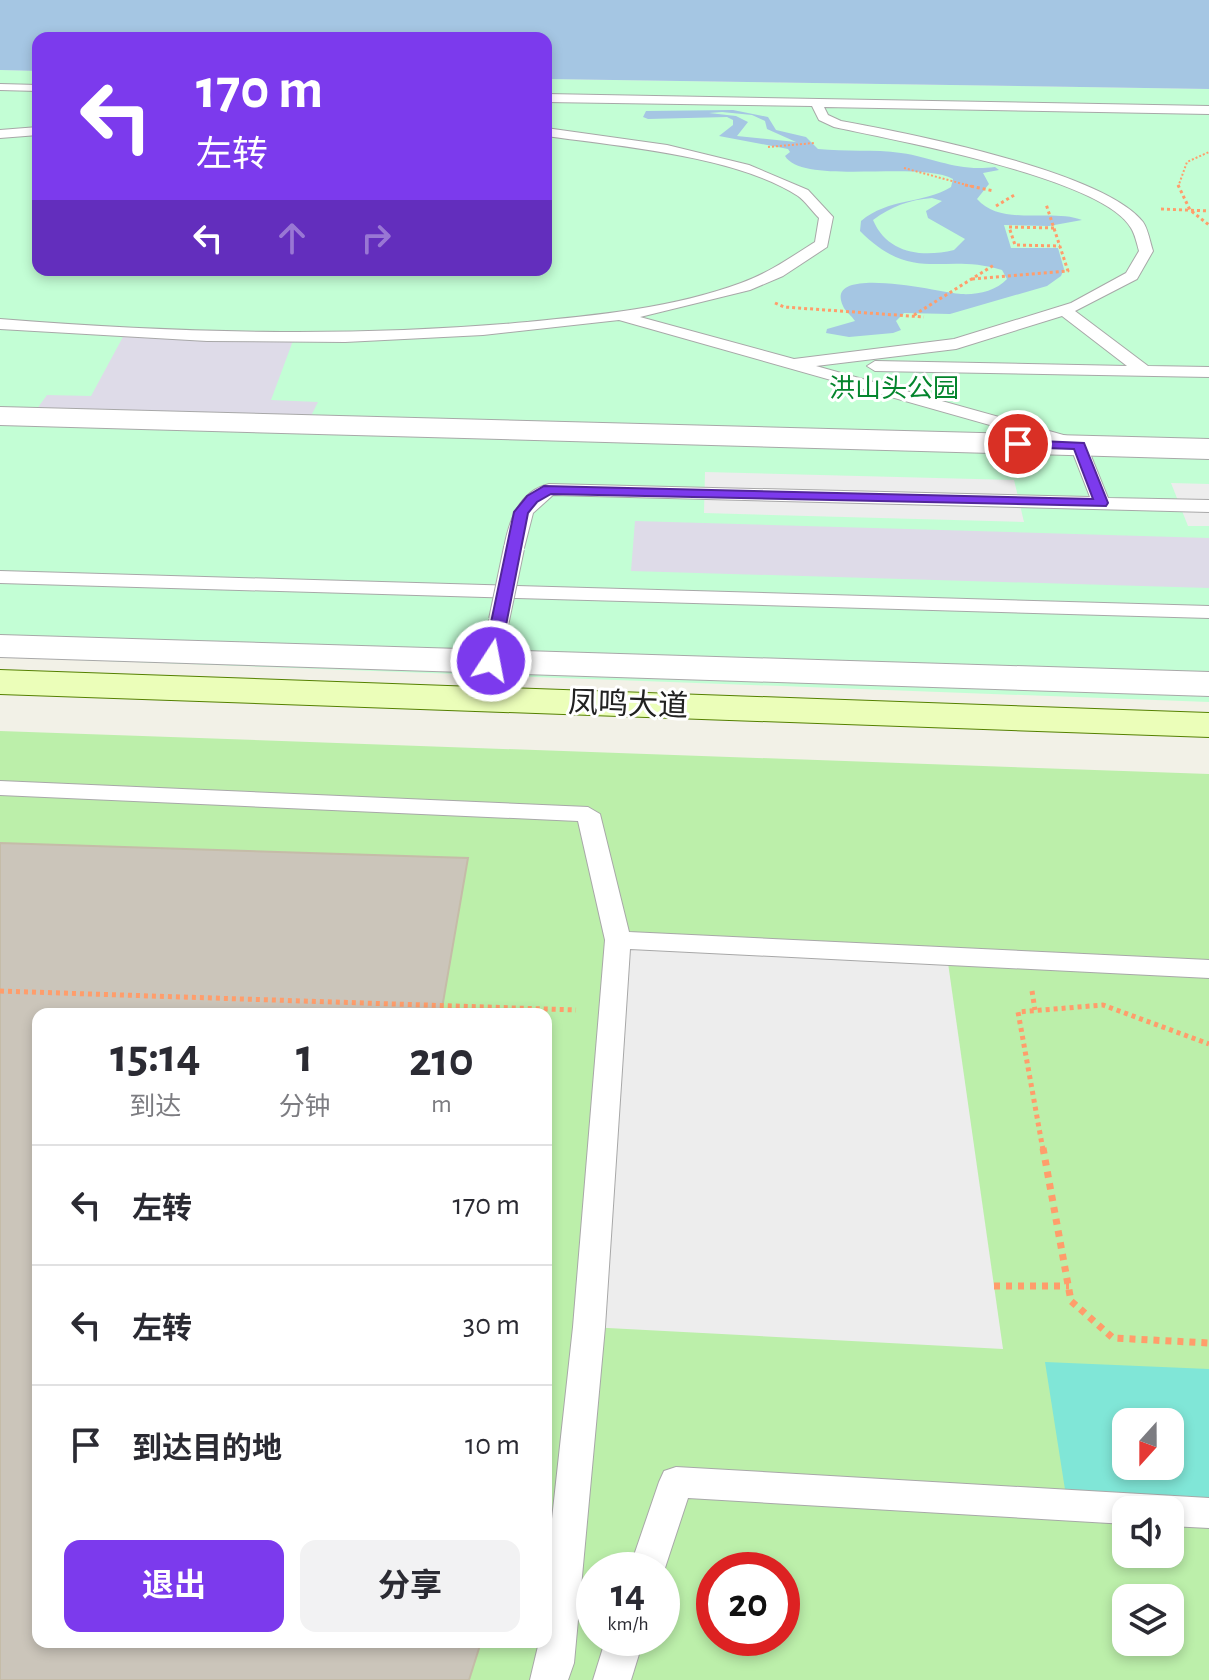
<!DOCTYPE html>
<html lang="zh">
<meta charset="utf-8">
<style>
body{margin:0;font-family:"Alegreya Sans","Noto Sans SC",sans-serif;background:#f2f2f3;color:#2b2b33;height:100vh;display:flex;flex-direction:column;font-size:30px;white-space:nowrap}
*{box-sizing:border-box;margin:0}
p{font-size:26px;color:#7c7c81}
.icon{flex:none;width:44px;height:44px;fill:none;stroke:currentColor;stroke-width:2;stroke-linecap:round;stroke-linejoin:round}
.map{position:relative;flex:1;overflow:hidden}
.sheet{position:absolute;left:32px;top:1008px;width:520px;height:640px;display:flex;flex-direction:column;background:#fff;border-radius:16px;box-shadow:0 4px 12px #0003}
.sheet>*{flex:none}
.guide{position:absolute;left:32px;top:32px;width:520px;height:244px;border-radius:16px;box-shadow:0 4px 12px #0003;background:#7c3aed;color:#fff;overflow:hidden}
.needle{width:52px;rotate:201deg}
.buttons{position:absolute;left:1112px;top:1408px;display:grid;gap:16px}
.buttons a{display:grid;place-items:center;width:72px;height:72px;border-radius:16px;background:#fff;box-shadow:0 4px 12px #0003;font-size:40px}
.speed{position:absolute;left:576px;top:1552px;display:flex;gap:16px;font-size:40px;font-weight:700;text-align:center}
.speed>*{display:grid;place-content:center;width:104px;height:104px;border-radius:50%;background:#fff;box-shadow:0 4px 12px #0003;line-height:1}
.speed small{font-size:20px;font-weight:400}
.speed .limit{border:12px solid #d22;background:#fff;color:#111}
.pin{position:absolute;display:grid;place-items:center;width:68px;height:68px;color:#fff;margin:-34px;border:4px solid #fff;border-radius:50%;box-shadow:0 2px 8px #0007}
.me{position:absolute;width:88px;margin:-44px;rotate:11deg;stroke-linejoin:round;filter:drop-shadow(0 0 6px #0008)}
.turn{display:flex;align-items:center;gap:28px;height:168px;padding:0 32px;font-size:36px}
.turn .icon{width:104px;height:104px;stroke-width:2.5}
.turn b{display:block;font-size:56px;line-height:68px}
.lanes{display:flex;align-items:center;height:76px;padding:0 32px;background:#0003;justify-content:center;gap:40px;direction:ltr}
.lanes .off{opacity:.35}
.eta{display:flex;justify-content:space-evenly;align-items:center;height:136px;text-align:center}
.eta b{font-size:48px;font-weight:700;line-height:56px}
.button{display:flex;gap:16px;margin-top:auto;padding:16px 32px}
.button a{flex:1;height:92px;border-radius:16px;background:#7c3aed;color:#fff;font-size:32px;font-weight:700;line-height:92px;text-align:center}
.button a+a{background:#f2f2f3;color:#2b2b33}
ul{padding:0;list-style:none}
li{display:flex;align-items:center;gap:24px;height:120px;padding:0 32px;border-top:2px solid #e1e1e2}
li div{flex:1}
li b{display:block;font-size:30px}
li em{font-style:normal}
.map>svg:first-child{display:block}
.grass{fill:#bcefaa;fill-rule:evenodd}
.park{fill:#c3fed5}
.pitch{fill:#80e6d7;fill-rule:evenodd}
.parking{fill:#ededed}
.plaza{fill:#dedbe8}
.water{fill:#a5c6e3;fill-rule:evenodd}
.building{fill:#cbc5ba;stroke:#c5bca8;stroke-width:2}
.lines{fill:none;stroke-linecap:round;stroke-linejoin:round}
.service-casing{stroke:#a8a8a8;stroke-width:2}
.minor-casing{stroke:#a8a8a8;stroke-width:2}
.tertiary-casing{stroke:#a8a8a8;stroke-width:2}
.secondary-casing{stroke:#558000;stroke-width:2}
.path-far3{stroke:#ff9d6b;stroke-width:2;stroke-dasharray:2 2;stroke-linecap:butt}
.path-far2{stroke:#ff9d6b;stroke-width:3;stroke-dasharray:3 3;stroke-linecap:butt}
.path-far1{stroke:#ff9d6b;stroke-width:5;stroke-dasharray:4 4;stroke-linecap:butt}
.path{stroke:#ff9d6b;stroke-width:7;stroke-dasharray:6 6;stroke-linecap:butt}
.service{fill:#fff;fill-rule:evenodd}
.minor{fill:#fff;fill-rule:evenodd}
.tertiary{fill:#fff;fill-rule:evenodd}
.secondary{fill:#ebfeb9;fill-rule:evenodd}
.service-bridge-casing{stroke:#a8a8a8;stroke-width:22;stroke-linecap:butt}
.service-bridge{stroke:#fff;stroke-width:20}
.route{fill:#7c3aed;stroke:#51269a;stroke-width:2}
.labels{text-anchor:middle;stroke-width:6;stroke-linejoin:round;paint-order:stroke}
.far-park-label{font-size:26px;fill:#04852d;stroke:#fff}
.street-label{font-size:30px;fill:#212121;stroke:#fff}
</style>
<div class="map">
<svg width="1209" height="1680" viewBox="0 0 1209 1680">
<rect width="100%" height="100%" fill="#f2f1e7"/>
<!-- grass -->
<path class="grass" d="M0,731L1209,774V1680H0ZM38,1014H546V1642H38ZM1126,1422H1170V1466H1126ZM1126,1510H1170V1554H1126ZM594,1570H662V1638H594ZM714,1570H782V1638H714ZM1126,1598H1170V1642H1126Z"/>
<!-- park -->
<polygon class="park" points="0,70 38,71 38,270 546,270 546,79 1209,89 1209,702 0,657"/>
<!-- pitch -->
<path class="pitch" d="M1045,1362L1209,1369V1503L1066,1496ZM1126,1422H1170V1466H1126Z"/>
<!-- parking -->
<g class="parking">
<polygon points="705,472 1014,480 1024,522 704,513"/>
<polygon points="1171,483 1209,484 1209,526 1188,526"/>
<polygon points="618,940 947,956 1003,1349 589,1327"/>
</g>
<!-- plaza -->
<g class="plaza">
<polygon points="124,335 294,338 271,400 318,402 307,424 31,417 47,395 91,396"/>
<polygon points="635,521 1209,538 1209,588 631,571"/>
</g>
<!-- water -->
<g class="water">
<polygon points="0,0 1209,0 1209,89 546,79 546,38 38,38 38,71 0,70"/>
<path d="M646,111L733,110L768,117L776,130L806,137L818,149C845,152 874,149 901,153C936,158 957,172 995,167L999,170L983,173L989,184L977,199C1001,227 1052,208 1082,220L1049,226L1004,225L1011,248H1058L1064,269L1061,276L1047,286L950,314L904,313L896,321L901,330L893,333L849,337L826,333L827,329L855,321C852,316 845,311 843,306C822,262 947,294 961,294C977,295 996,291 1007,279L1002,270C942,252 914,285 860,231L861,221C888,198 923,204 951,187L953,179C919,160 803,186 785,156L790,152L788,149L719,136L733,125V120L727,117L648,119L643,117ZM722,112L752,115L765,121L767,129L796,142L737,136L748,122L736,116L709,113ZM932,198L942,201L926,211L928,218L965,239L954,250C921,258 887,253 873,220C892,206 909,200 932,198Z"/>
</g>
<!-- building -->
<polygon class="building" points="0,843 468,858 441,1014 38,1014 38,1642 481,1642 469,1680 0,1680"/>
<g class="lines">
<defs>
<g id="service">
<polygon points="0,84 38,85 38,91 0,90"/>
<path d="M546,94L1209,106V114L824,107L828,115L841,121C907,133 1103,171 1143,222C1148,229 1150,242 1153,251L1137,279L1075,311L1148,366L1209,367V377L875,371L867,366L875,361L1127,366L1062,316L956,349L816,366L1085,441L1108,498L1209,500V512L553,495L533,513L524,548L514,554L504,548C509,521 519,491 549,484L1090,497L1071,448L619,320L483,335L345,342L207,341L0,329V319C176,333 351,338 527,322C599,315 673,308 741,283C769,273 791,257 815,242L819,218C812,211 805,201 798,196C737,156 618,146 546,136V128L667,145L749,165L808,190L833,217L827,247L783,276L750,290L640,317L794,359L954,339L1071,303L1126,273L1139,251C1137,244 1135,234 1131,228C1102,177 892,140 834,127L819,120L812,106L546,102Z"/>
<polygon points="38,127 38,135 0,138 0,130"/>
<polygon points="0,571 1209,606 1209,618 0,583"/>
<polygon points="499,614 509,620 502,661 491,667 480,661 489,620"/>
<polygon points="0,781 588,807 600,814 629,932 1209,960 1209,978 630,949 605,1327 574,1663 568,1680 530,1680 539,1642 546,1642 546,1574 573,1327 605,940 578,821 0,795"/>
<polygon points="676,1467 1209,1498 1209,1528 1170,1526 1170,1510 1126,1510 1126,1524 688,1498 662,1577 662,1570 629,1570 659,1482 664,1471"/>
<polygon points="606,1638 644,1638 631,1680 593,1680"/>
</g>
<polygon id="minor" points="0,407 1209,439 1209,459 0,425"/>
<polygon id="tertiary" points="0,635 1209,672 1209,696 0,657"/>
<polygon id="secondary" points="0,670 1209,713 1209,737 0,694"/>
</defs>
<!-- service casing -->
<use href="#service" class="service-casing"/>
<!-- minor casing -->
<use href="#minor" class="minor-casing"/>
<!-- tertiary casing -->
<use href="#tertiary" class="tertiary-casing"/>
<!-- secondary casing -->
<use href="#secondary" class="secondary-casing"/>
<!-- path-far3 -->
<g class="path-far3">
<polyline points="768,147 814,143"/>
<polyline points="904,168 974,187"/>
<polyline points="1178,187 1187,162 1209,152"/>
</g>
<!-- path-far2 -->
<g class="path-far2">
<polyline points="965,185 994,191"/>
<polyline points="1178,185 1190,210 1209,225"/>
<polyline points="996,206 1016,194"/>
<polyline points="1161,209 1209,211"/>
<polyline points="1054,228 1009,227 1015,245 1060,246"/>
<polyline points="972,279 1068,271 1046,204"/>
<polyline points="775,303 784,307 924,317"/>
<polyline points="914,315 994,265"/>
</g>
<!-- path-far1 -->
<g class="path-far1">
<polyline points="0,991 576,1010"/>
<polyline points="1032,991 1035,1010"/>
<polyline points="1043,1150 1018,1012 1103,1005 1209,1044"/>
</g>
<!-- path -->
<g class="path">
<polyline points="1043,1148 1071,1301 1113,1338 1209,1343"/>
<polyline points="994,1286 1069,1286"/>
</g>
<!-- service -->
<use href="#service" class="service"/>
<!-- minor -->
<use href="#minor" class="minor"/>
<!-- tertiary -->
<use href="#tertiary" class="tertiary"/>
<!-- secondary -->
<use href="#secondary" class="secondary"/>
<defs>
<polyline id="service-bridge" points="499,620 514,548"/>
</defs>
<!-- service-bridge casing -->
<use href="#service-bridge" class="service-bridge-casing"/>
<!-- service-bridge -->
<use href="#service-bridge" class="service-bridge"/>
</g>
<!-- route -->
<polygon class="route" points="1018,440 1084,443 1108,503 1106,506 551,494 537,502 528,513 499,661 491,666 483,661 514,512 527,496 544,486 1093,499 1074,449 1014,447 1012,444"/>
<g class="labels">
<!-- far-park labels -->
<g class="far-park-label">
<text x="894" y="397">洪山头公园</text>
</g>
<!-- street labels -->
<g class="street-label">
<text transform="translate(628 704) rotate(2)" y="10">凤鸣大道</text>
</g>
</g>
</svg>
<div class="buttons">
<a><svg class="needle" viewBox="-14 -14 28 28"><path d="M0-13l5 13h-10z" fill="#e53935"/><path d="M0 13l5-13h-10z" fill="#7c7c81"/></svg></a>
<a><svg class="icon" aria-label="sound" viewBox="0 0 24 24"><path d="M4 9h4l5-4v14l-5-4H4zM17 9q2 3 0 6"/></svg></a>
<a><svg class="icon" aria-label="layers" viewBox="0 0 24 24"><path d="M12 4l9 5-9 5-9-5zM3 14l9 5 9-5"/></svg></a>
</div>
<div class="speed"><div>14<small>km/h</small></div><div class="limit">20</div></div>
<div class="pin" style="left:1018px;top:444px;background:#d93025"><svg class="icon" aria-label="arrive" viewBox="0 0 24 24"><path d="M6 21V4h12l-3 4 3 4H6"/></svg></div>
<svg class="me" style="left:491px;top:661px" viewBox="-20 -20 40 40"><circle r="17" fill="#7c3aed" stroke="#fff" stroke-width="3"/><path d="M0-11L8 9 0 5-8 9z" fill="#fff"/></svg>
<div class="guide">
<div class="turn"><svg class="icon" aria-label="left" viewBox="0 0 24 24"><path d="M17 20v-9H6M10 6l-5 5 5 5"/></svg><div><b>170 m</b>左转</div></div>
<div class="lanes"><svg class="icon" aria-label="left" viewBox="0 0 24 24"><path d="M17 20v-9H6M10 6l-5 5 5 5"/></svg><svg class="icon off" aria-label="ahead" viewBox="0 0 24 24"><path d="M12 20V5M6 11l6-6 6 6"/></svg><svg class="icon off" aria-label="right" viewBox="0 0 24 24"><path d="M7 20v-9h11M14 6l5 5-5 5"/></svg></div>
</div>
<section class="sheet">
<div class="eta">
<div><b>15:14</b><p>到达</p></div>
<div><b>1</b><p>分钟</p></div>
<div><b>210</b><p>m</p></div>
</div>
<ul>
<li><svg class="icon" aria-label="left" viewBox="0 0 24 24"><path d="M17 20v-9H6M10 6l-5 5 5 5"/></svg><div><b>左转</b></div><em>170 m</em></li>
<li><svg class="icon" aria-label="left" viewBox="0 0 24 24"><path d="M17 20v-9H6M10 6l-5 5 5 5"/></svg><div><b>左转</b></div><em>30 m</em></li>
<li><svg class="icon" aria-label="arrive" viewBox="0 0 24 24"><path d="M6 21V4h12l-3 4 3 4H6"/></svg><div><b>到达目的地</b></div><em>10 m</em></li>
</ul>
<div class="button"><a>退出</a><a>分享</a></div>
</section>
</div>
